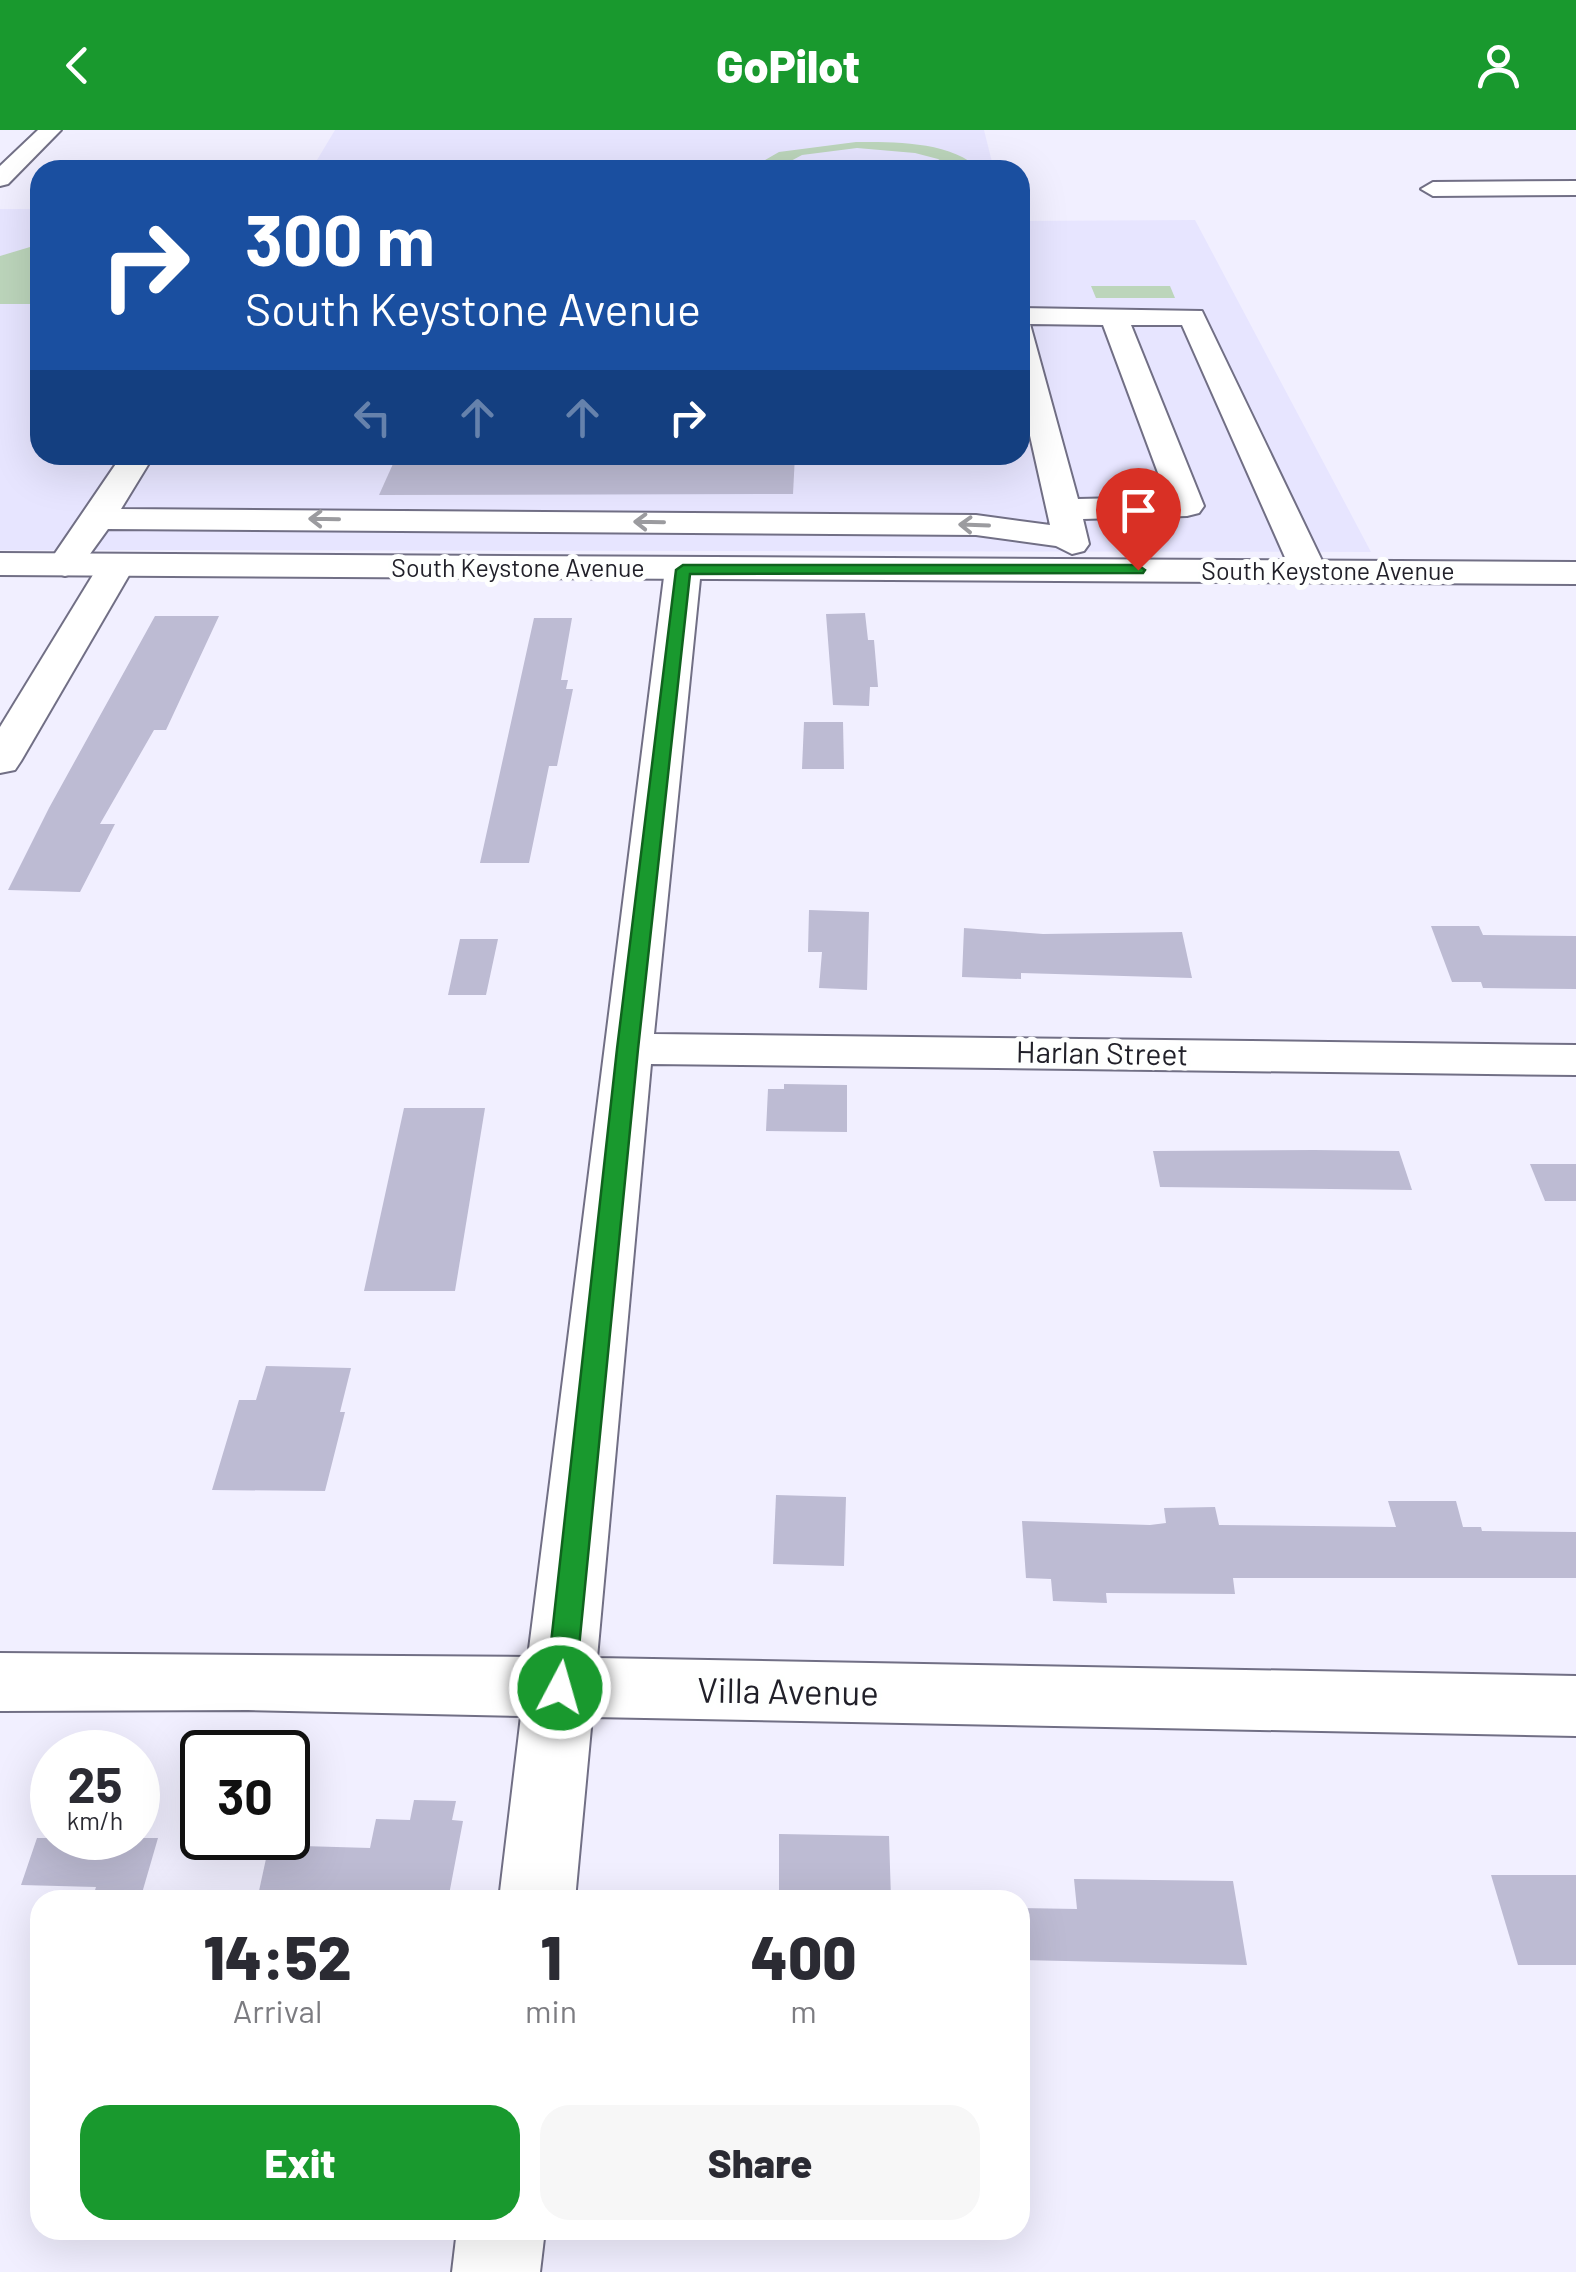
<!DOCTYPE html>
<style>
body{margin:0;font-family:Barlow,sans-serif;background:#f7f7f7;color:#2b2b33;height:100vh;display:flex;flex-direction:column;font-size:38px;white-space:nowrap}
*{box-sizing:border-box;margin:0}
p{font-size:32px;color:#7c7c81}
.icon{flex:none;width:55px;height:55px;fill:none;stroke:currentColor;stroke-width:2;stroke-linecap:round;stroke-linejoin:round}
.map{position:relative;flex:1;overflow:hidden}
.details{position:absolute;left:30px;top:1760px;width:1000px;height:350px;display:flex;flex-direction:column;background:#fff;border-radius:30px;box-shadow:0 10px 40px #0002}
.details>*{flex:none}
.hud{position:absolute;left:30px;top:30px;width:1000px;height:305px;border-radius:30px;box-shadow:0 10px 40px #0002;background:#1a4fa0;color:#fff;overflow:hidden}
.speed{position:absolute;left:30px;top:1600px;display:flex;gap:20px;font-size:50px;font-weight:700;text-align:center}
.speed>*{display:grid;place-content:center;width:130px;height:130px;border-radius:50%;background:#fff;box-shadow:0 10px 40px #0002;line-height:1}
.speed small{font-size:25px;font-weight:400}
.speed .limit{border:5px solid #111;border-radius:15px;background:#fff;color:#111}
.pin{position:absolute;display:grid;place-items:center;width:85px;height:85px;color:#fff;margin:-102px -42px;border-radius:50% 50% 50% 0;rotate:-45deg;box-shadow:0 0 10px #0007}
.pin .icon{rotate:45deg}
.me{position:absolute;width:110px;margin:-55px;rotate:6deg;stroke-linejoin:round;filter:drop-shadow(0 0 8px #0008)}
.turn{display:flex;align-items:center;gap:35px;height:210px;padding:0 50px;font-size:45px}
.turn .icon{width:130px;height:130px;stroke-width:2.5}
.turn b{display:block;font-size:70px;line-height:85px}
.lanes{display:flex;align-items:center;height:95px;padding:0 50px;background:#0003;justify-content:center;gap:50px;direction:ltr}
.lanes .off{opacity:.35}
.eta{display:flex;justify-content:space-evenly;align-items:center;height:170px;text-align:center}
.eta b{font-size:60px;font-weight:800;line-height:70px}
.cta{display:flex;gap:20px;margin-top:auto;padding:20px 50px}
.cta a{flex:1;height:115px;border-radius:30px;background:#19992e;color:#fff;font-size:40px;font-weight:800;line-height:115px;text-align:center}
.cta a+a{background:#f7f7f7;color:#2b2b33}
header{display:flex;justify-content:space-between;align-items:center;height:130px;padding:0 50px;background:#19992e;color:#fff;font-size:45px;font-weight:800}
.map>svg:first-child{display:block}
.built{fill:#e7e5ff}
.green{fill:#bcd5bb}
.building{fill:#bdbbd3}
.lines{fill:none;stroke-linecap:round;stroke-linejoin:round}
.minor-casing{stroke:#716f85;stroke-width:4}
.major-casing{stroke:#716f85;stroke-width:4}
.minor{fill:#fff;fill-rule:evenodd}
.major{fill:#fff;fill-rule:evenodd}
.oneway{stroke:#9b9b9f}
.route{fill:#19992e;stroke:#10631e;stroke-width:2.5}
.labels{text-anchor:middle;stroke-width:10;stroke-linejoin:round;paint-order:stroke}
.far-street-label{font-size:25px;fill:#212029;stroke:#fefffe}
.street-label{font-size:30px;fill:#212029;stroke:#fefffe}
.near-street-label{font-size:35px;fill:#212029;stroke:#fefffe}
</style>
<header><svg class="icon" aria-label="back" viewBox="0 0 24 24"><path d="M15 5l-7 7 7 7"/></svg>GoPilot<svg class="icon" aria-label="person" viewBox="0 0 24 24"><circle cx="12" cy="8" r="4"/><path d="M4 21q1-7 8-7t8 7"/></svg></header>
<div class="map">
<svg width="1576" height="2142" viewBox="0 0 1576 2142">
<rect width="100%" height="100%" fill="#f1efff"/>
<!-- built -->
<g class="built">
<polygon points="335,0 984,0 994,40 311,40"/>
<polygon points="0,79 40,79 40,325 1020,325 1020,91 1195,90 1371,422 0,420"/>
</g>
<!-- green -->
<g class="green">
<path d="M856,12C894,12 952,11 980,40H956L938,29L915,23L857,18L802,25L774,40H748L779,22Z"/>
<polygon points="40,114 40,174 0,174 0,126"/>
<polygon points="1091,156 1170,156 1175,168 1096,168"/>
</g>
<!-- building -->
<g class="building">
<polygon points="397,325 795,325 793,364 379,365"/>
<polygon points="865,483 868,510 874,510 878,557 870,557 869,576 833,575 826,484"/>
<polygon points="155,486 219,486 166,600 154,600 100,694 115,694 80,762 8,760 49,678"/>
<polygon points="534,488 572,488 561,550 568,550 566,559 573,559 557,636 549,636 529,733 480,733"/>
<polygon points="804,592 843,592 844,639 802,639"/>
<polygon points="809,780 869,782 867,860 819,858 822,822 808,822"/>
<polygon points="1431,796 1479,796 1483,805 1576,806 1576,859 1483,858 1481,852 1452,852"/>
<polygon points="964,798 1043,804 1182,802 1192,848 1021,843 1021,849 962,847"/>
<polygon points="460,809 498,809 486,865 448,865"/>
<polygon points="784,954 847,955 847,1002 766,1001 768,959 784,959"/>
<polygon points="404,978 485,978 455,1161 364,1161"/>
<polygon points="1314,1020 1399,1021 1412,1060 1160,1057 1153,1021"/>
<polygon points="1530,1034 1576,1034 1576,1071 1545,1071"/>
<polygon points="266,1236 351,1238 340,1282 345,1282 325,1361 212,1360 239,1270 256,1270"/>
<polygon points="776,1365 846,1367 844,1436 773,1434"/>
<polygon points="1388,1371 1456,1371 1463,1397 1481,1397 1482,1401 1576,1402 1576,1448 1233,1448 1235,1464 1106,1463 1107,1473 1053,1471 1051,1449 1026,1448 1022,1391 1150,1395 1166,1393 1164,1378 1215,1377 1219,1395 1396,1397"/>
<polygon points="414,1670 456,1671 452,1690 463,1691 448,1770 257,1770 269,1715 370,1718 376,1689 410,1690"/>
<polygon points="779,1704 889,1706 891,1770 779,1770"/>
<polygon points="37,1708 158,1708 140,1770 92,1770 96,1757 21,1755"/>
<polygon points="1491,1745 1576,1745 1576,1835 1518,1835"/>
<polygon points="1074,1749 1233,1751 1247,1835 1020,1830 1020,1778 1077,1779"/>
</g>
<g class="lines">
<defs>
<g id="minor">
<polygon points="38,0 61,0 8,54 0,56 0,36"/>
<polygon points="1576,51 1576,65 1433,66 1421,59 1433,52"/>
<path d="M1020,178L1202,181L1327,441L1321,448L1309,452L1297,448L1291,441L1182,195H1131L1204,376L1199,383L1187,386L1083,389L1089,414L1084,421L1072,424L1056,416L976,405L108,399L77,442L65,446L53,442L47,435L122,325H154L121,379L976,385L1050,395L1020,261ZM1030,194L1103,195L1167,367L1078,369Z"/>
<polygon points="117,424 129,428 135,435 21,631 15,640 0,643 0,597 99,435 105,428"/>
<polygon points="683,428 695,432 701,439 654,904 1576,915 1576,945 651,934 597,1528 1576,1546 1576,1606 592,1587 575,1770 499,1770 521,1586 248,1580 0,1581 0,1523 528,1527 665,439 671,432"/>
<polygon points="457,2100 545,2100 540,2142 452,2142"/>
</g>
<polygon id="major" points="0,423 1576,432 1576,454 0,445"/>
</defs>
<!-- minor casing -->
<use href="#minor" class="minor-casing"/>
<!-- major casing -->
<use href="#major" class="major-casing"/>
<!-- minor -->
<use href="#minor" class="minor"/>
<!-- major -->
<use href="#major" class="major"/>
</g>
<!-- one-way arrows -->
<defs><path id="oneway-shaft" d="M-6 0H5M1.5-3L5.5 0L1.5 3" fill="none" stroke-width="1.6" stroke-linecap="round" stroke-linejoin="round" transform="scale(2.5)"/></defs>
<g class="oneway">
<use href="#oneway-shaft" transform="translate(324 389) rotate(-179)"/>
<use href="#oneway-shaft" transform="translate(649 392) rotate(-179)"/>
<use href="#oneway-shaft" transform="translate(974 395) rotate(-178)"/>
</g>
<!-- route -->
<polygon class="route" points="1138,435 1145,440 1143,443 690,444 638,919 575,1558 571,1567 560,1571 550,1567 546,1558 617,919 676,440 683,435"/>
<g class="labels">
<!-- far-street labels -->
<g class="far-street-label">
<text x="518" y="447">South Keystone Avenue</text>
<text x="1328" y="450">South Keystone Avenue</text>
</g>
<!-- street labels -->
<g class="street-label">
<text transform="translate(1102 924) rotate(1)" y="10">Harlan Street</text>
</g>
<!-- near-street labels -->
<g class="near-street-label">
<text transform="translate(788 1562) rotate(1)" y="12">Villa Avenue</text>
</g>
</g>
</svg>
<div class="speed"><div>25<small>km/h</small></div><div class="limit">30</div></div>
<div class="pin" style="left:1138px;top:440px;background:#d93025"><svg class="icon" aria-label="arrive" viewBox="0 0 24 24"><path d="M6 21V4h12l-3 4 3 4H6"/></svg></div>
<svg class="me" style="left:560px;top:1558px" viewBox="-20 -20 40 40"><circle r="17" fill="#19992e" stroke="#fff" stroke-width="3"/><path d="M0-11L8 9 0 5-8 9z" fill="#fff"/></svg>
<div class="hud">
<div class="turn"><svg class="icon" aria-label="right" viewBox="0 0 24 24"><path d="M7 20v-9h11M14 6l5 5-5 5"/></svg><div><b>300 m</b>South Keystone Avenue</div></div>
<div class="lanes"><svg class="icon off" aria-label="left" viewBox="0 0 24 24"><path d="M17 20v-9H6M10 6l-5 5 5 5"/></svg><svg class="icon off" aria-label="ahead" viewBox="0 0 24 24"><path d="M12 20V5M6 11l6-6 6 6"/></svg><svg class="icon off" aria-label="ahead" viewBox="0 0 24 24"><path d="M12 20V5M6 11l6-6 6 6"/></svg><svg class="icon" aria-label="right" viewBox="0 0 24 24"><path d="M7 20v-9h11M14 6l5 5-5 5"/></svg></div>
</div>
<section class="details">
<div class="eta">
<div><b>14:52</b><p>Arrival</p></div>
<div><b>1</b><p>min</p></div>
<div><b>400</b><p>m</p></div>
</div>
<div class="cta"><a>Exit</a><a>Share</a></div>
</section>
</div>
